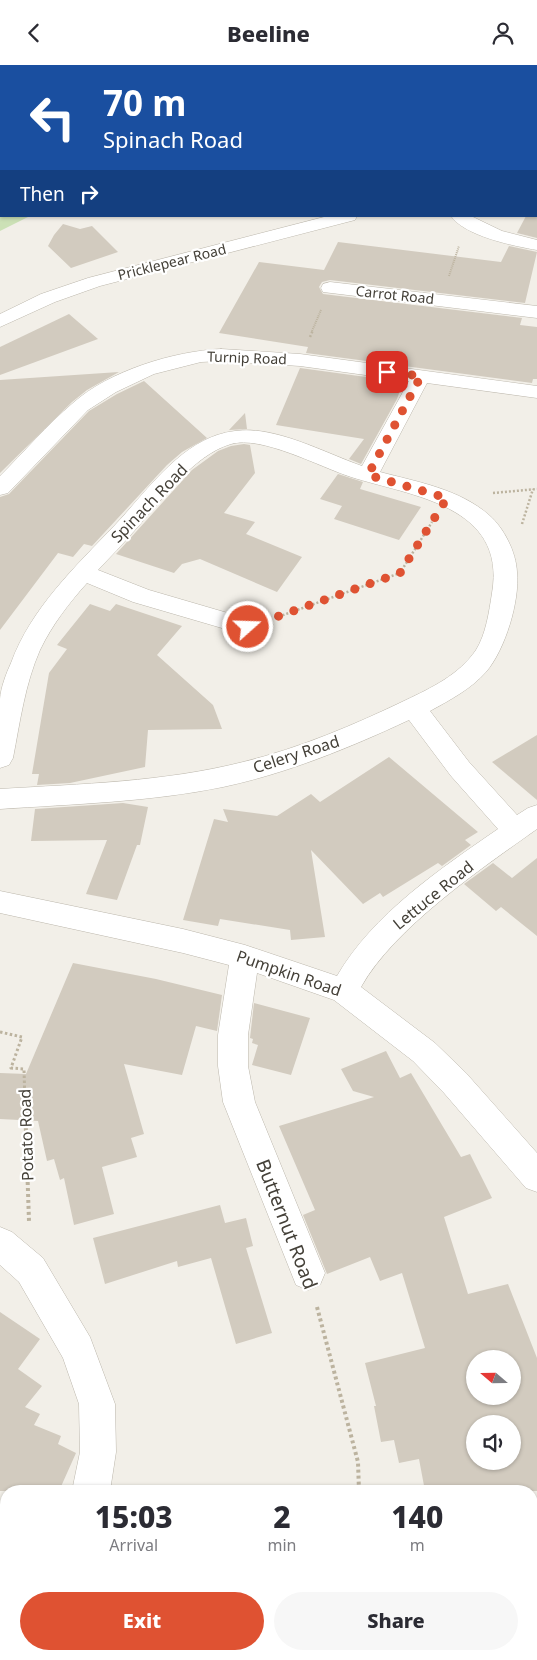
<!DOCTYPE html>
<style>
body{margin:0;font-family:"Noto Sans",sans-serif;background:#f7f7f7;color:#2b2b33;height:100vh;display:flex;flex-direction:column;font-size:19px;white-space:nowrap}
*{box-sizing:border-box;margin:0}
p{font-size:16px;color:#7c7c81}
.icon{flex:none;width:28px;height:28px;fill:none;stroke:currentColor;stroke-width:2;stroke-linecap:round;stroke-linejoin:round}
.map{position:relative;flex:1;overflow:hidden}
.drawer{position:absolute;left:0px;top:1420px;width:538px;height:175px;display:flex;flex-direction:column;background:#fff;border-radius:20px 20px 0 0;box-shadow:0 1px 4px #0004}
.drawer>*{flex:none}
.banner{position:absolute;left:0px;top:0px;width:538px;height:152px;box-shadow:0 1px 4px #0004;background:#1a4fa0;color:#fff;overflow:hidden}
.needle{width:32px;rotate:290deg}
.tools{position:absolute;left:466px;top:1285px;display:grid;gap:10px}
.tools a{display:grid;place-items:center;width:55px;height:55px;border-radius:50%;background:#fff;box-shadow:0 1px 4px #0004;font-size:25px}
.pin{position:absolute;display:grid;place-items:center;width:42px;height:42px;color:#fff;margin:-21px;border-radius:10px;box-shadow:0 2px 8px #0006}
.me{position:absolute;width:55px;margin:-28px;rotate:70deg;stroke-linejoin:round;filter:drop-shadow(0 0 4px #0008)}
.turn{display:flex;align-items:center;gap:18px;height:105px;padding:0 20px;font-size:22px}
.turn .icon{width:65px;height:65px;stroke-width:2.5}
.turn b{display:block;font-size:35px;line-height:42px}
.then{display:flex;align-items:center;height:48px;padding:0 20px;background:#0003;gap:10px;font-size:19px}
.eta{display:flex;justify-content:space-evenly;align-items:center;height:85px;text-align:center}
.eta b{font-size:30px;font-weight:800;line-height:35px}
.primary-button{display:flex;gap:10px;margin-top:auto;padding:10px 20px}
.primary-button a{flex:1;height:58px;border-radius:30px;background:#df5232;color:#fff;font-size:20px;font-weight:800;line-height:58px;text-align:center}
.primary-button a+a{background:#f7f7f7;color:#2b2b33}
header{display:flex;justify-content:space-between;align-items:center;height:65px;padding:0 20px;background:#fff;font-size:22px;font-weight:800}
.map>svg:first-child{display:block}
.green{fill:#cce1b6}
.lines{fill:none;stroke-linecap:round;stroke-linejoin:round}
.stream{fill:#accde7;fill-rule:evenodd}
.building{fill:#d2cbbf;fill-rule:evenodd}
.street-casing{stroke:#bcb7ac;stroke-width:1}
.path-far3{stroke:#bcb39f;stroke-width:2;stroke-dasharray:1 1;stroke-linecap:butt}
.path-far2{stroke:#bcb39f;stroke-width:2.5;stroke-dasharray:2 2;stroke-linecap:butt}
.path-far1{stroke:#bcb39f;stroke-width:3;stroke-dasharray:2.5 2.5;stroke-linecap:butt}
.path{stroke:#bcb39f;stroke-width:4;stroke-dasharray:3 3;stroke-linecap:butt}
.street{fill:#fff;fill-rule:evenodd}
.route{stroke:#df5232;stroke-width:9;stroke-dasharray:0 16.2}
.labels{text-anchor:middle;stroke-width:4.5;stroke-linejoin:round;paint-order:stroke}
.far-street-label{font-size:14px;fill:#444038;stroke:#fff}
.street-label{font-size:16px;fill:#444038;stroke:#fff}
.near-street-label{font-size:19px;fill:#444038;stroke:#fff}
</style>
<header><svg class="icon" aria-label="back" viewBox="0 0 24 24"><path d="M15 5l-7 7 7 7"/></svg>Beeline<svg class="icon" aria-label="person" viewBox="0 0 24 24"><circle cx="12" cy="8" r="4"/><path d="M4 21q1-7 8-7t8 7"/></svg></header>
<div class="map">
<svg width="537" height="1595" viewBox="0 0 537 1595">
<rect width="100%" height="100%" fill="#f2efe8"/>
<!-- green -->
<polygon class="green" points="0,60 1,151 30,151 0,166"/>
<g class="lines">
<!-- stream -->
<g class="stream">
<rect x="175" y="0" width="6" height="1"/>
<rect x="536" y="21" width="1" height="4"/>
<rect x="0" y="141" width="1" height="4"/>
</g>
</g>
<!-- building -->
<g class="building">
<polygon points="537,132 537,173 517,168 526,151 536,151"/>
<polygon points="63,159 80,164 92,161 118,187 71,203 48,181 54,170"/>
<polygon points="338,177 501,197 509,181 537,187 525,238 330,215 322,217 319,222 323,229 522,253 520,260 537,262 537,314 533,314 532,318 306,288 308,282 219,268 259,197 324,205"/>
<polygon points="69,249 98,274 0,310 0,282"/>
<polygon points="300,303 403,317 397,334 361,399 349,394 364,374 276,360"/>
<polygon points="119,307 87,325 72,337 0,408 0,315"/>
<polygon points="144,316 207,373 182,387 167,400 92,481 84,479 73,492 58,488 0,565 0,432 9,429 89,346 117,329"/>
<polygon points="245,348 247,364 229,365"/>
<polygon points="244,379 250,380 255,408 224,448 255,457 246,469 302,492 277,527 200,494 182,499 174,508 116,489 192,405 218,386 231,381"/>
<polygon points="338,409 363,417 360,424 421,442 399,475 334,454 342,441 320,434"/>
<polygon points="90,539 110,546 116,539 182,561 157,590 213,640 222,664 148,665 145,702 70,718 37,720 39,709 32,709 49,608 67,584 57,580"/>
<polygon points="537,670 537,735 492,697"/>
<polygon points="389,692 478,767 465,775 471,780 442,801 438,798 383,832 380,828 363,839 311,785 325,872 291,875 290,865 220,854 218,861 183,855 214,754 228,757 223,744 277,751 311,729 320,737"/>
<polygon points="123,738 148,742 140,780 137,780 117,835 86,829 107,775 31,776 35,744"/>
<polygon points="537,793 537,871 501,842 496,846 464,819 493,798 512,813"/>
<polygon points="73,898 156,914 222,930 217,966 196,961 182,1010 124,999 144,1069 131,1073 137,1092 102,1102 114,1149 74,1160 64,1113 60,1115 54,1094 47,1096 38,1056 0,1054 0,1008 26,1009"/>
<polygon points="254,938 310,953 291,1010 252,1000 258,980 252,978 253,974 250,973"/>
<path d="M386,986L400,1013L411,1008L461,1092L470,1089L492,1133L444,1152L468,1229L508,1219L537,1293V1426H425L419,1394L399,1398L394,1375L381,1377L374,1341H376L365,1298L425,1283L402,1208L380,1216L370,1192L327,1209L303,1150L315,1145L279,1061L374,1032L353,1026L341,1004ZM475,1294H512V1331H475ZM475,1359H512V1396H475Z"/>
<polygon points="220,1140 225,1158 246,1153 253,1181 246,1183 272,1268 236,1279 211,1193 178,1202 177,1196 105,1219 93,1173"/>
<polygon points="0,1247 40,1274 18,1304 42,1321 25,1342 40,1349 34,1360 61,1371 58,1379 76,1388 59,1426 0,1426"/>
</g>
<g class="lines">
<defs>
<g id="street">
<rect x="475" y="0" width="15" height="1"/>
<rect x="536" y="104" width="1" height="10"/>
<polygon points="328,151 357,151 355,155 100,221 55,237 0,262 0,249 41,229 88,213"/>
<path d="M451,151H471L502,166L537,175V185C514,181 464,171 451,151Z"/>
<polygon points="330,217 537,241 537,253 323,227 321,223 323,219"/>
<path d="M221,284L300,289L537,321V333L427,318L380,407C418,417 459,424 489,450C504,463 516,487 517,507C520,536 505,585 486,607C471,624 450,635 430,646L469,697L517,750L528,743L537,740V764C482,803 394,863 361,922L435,978L466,1008L537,1088V1127L526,1123L444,1028L413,996L334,935L257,908L248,970V1001L255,1037L325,1208L320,1220L308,1225L296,1220L223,1037L218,1001V970L229,900L183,888L0,848V826L183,864L245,880L337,911C373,849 440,804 498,764L451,711L409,655C349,683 288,708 223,722C150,737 74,739 0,744V724C81,719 164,717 243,697C300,683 354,660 406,635C431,623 459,610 476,585C486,569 489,547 492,528C507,440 411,431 351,412C320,402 261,370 231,379C193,390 160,437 135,465C123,479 110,492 98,505L149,525L255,556L259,562L255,568L247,570L239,568L133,537L87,518C69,538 52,560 40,585C25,619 20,657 13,693L9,700L0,703C0,680 0,657 0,634C1,622 6,609 11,598C31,543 76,501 115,460C149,424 183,372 235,366C274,360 325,388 362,401L409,316L300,301L221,296L201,297L154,309L116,327L88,345L8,428L0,430V411C24,387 47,360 73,338C109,306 174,286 221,284Z"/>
<polygon points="0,1162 12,1167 43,1193 90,1272 115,1339 116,1387 110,1426 72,1426 80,1387 79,1339 63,1293 19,1217 0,1200"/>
<polygon points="0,1469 6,1471 6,1510 0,1508"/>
<rect x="46" y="1589" width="40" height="6"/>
</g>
</defs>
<!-- street casing -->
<use href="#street" class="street-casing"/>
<!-- path-far3 -->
<g class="path-far3">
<polyline points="449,211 459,181"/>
<polyline points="312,266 321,245"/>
</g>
<!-- path-far2 -->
<g class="path-far2">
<polyline points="310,272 313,265"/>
<polyline points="493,428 537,424"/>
<polyline points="522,459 533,424"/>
<polyline points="275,553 400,508 432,457"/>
</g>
<!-- path-far1 -->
<polyline class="path-far1" points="0,967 22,972 11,1003 24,1004 25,1040"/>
<!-- path -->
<g class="path">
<polyline points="25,1039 29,1156"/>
<polyline points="317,1242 358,1397 359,1426"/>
<polyline points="343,1595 344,1589"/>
</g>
<!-- street -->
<use href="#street" class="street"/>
</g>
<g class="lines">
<!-- route -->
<polyline class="route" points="248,562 400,508 447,433 368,410 421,311 387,307"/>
</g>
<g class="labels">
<!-- far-street labels -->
<g class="far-street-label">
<text transform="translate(172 197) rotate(-14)" y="5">Pricklepear Road</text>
<text transform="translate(395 230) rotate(6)" y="5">Carrot Road</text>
<text transform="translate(247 293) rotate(2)" y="5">Turnip Road</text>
</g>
<!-- street labels -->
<g class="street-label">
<text transform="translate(149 438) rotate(-46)" y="6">Spinach Road</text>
<text transform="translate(296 689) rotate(-18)" y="6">Celery Road</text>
<text transform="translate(433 830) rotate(-39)" y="6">Lettuce Road</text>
<text transform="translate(289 908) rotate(19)" y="6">Pumpkin Road</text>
<text transform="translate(26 1070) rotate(-92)" y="6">Potato Road</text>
</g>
<!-- near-street labels -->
<g class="near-street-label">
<text transform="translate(287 1159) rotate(69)" y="7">Butternut Road</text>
</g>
</g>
</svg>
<div class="tools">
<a><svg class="needle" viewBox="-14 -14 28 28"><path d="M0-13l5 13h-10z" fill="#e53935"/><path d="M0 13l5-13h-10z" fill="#7c7c81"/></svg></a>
<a><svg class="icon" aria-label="sound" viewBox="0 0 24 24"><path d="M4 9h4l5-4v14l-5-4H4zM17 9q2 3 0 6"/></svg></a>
</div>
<div class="pin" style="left:387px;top:307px;background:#d93025"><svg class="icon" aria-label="arrive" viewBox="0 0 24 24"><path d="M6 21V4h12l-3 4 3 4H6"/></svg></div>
<svg class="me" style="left:248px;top:562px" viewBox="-20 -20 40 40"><circle r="17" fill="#df5232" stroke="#fff" stroke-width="3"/><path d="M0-11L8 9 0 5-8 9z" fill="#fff"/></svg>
<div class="banner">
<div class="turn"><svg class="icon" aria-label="left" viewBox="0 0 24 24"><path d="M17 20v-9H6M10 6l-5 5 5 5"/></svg><div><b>70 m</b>Spinach Road</div></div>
<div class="then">Then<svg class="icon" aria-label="right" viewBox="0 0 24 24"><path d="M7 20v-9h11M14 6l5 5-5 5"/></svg></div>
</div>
<section class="drawer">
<div class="eta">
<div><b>15:03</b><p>Arrival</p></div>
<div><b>2</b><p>min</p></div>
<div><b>140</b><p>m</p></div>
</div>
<div class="primary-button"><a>Exit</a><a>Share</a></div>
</section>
</div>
